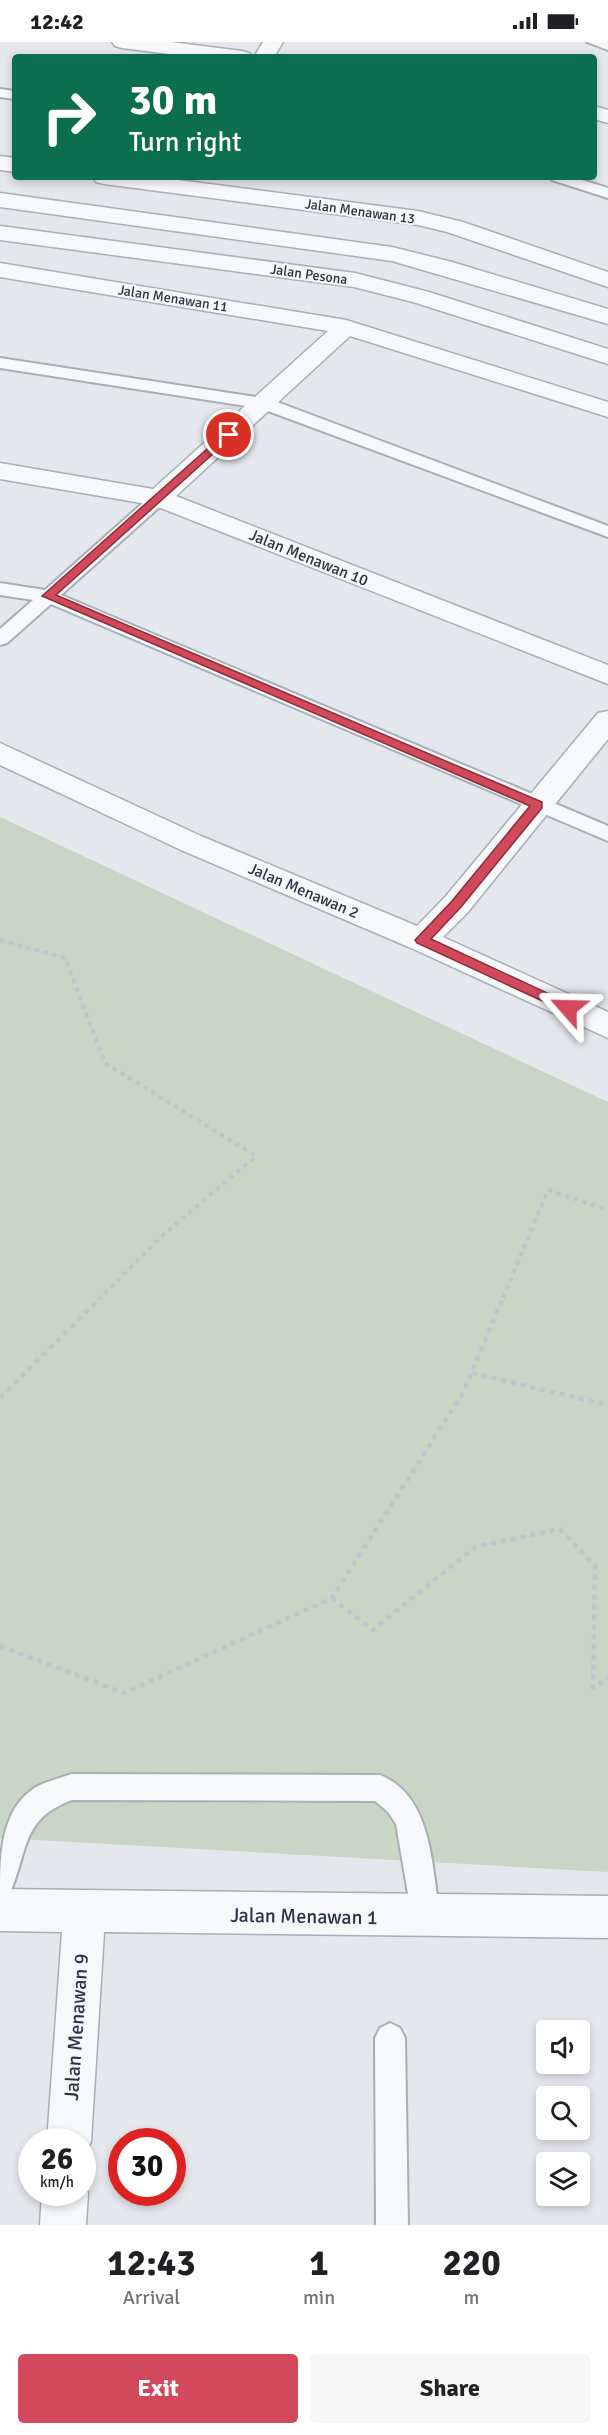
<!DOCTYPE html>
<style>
body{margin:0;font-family:Signika,sans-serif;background:#f6f6f6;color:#202124;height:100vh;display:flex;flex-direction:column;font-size:22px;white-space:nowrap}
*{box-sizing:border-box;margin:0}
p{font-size:20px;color:#757577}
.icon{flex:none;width:33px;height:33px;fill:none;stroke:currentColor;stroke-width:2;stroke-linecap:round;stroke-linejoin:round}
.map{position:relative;height:2183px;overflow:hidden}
.drawer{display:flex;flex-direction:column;background:#fff;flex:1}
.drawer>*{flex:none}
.banner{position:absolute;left:12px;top:12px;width:585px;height:126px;border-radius:6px;box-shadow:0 3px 9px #0003;background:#0b6e4f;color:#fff;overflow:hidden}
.controls{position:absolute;left:536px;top:1978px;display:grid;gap:12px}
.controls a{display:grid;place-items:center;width:54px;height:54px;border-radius:6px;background:#fff;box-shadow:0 3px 9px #0003;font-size:30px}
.speed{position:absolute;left:18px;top:2086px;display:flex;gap:12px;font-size:30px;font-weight:700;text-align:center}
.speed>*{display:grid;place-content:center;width:78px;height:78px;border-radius:50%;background:#fff;box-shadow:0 3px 9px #0003;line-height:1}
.speed small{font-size:15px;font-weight:400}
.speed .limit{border:9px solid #d22;background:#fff;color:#111}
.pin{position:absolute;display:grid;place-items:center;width:51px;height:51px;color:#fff;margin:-26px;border:3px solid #fff;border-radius:50%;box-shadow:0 2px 6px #0007}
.me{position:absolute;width:66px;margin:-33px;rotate:295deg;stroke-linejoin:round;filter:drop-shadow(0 0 4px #0008)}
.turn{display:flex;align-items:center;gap:21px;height:126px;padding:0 18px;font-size:27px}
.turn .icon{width:78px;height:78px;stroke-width:2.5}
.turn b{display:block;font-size:42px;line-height:51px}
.eta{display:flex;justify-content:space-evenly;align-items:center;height:102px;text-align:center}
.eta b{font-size:36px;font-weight:700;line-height:42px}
.action{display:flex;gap:12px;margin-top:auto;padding:12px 18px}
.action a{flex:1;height:69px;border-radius:6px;background:#d1495b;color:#fff;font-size:24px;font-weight:700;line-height:69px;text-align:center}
.action a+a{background:#f6f6f6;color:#202124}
.status{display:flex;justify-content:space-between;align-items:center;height:42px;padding:0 30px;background:#fff;direction:ltr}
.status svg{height:16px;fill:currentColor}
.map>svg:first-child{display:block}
.green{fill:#c9d6c5}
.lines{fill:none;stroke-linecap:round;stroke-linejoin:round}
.service-casing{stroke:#a9aeb7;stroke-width:4}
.minor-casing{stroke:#a9aeb7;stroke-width:3}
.tertiary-casing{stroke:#a9aeb7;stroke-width:3}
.path-far1{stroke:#c2c5cb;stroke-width:4;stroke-dasharray:4.5 4.5;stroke-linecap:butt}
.path{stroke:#c2c5cb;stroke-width:4.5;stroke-dasharray:5 5;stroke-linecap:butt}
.service{fill:#f7f8fa;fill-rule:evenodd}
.minor{fill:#f7f8fa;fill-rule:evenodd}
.tertiary{fill:#f7f8fa;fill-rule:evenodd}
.route{fill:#d1495b;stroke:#882f3b;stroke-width:1.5}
.labels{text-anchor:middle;stroke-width:4.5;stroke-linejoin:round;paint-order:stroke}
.far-street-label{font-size:14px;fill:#2b3445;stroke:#f4f6f9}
.street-label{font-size:16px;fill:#2b3445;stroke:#f4f6f9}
.near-street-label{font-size:20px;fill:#2b3445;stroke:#f4f6f9}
</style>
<div class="status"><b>12:42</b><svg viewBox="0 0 49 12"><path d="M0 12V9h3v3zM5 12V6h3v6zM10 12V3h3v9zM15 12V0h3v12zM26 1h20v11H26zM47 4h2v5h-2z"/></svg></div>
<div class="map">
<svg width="608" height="2183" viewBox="0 0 608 2183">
<rect width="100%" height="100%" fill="#e4e7ec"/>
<!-- green -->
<polygon class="green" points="0,775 608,1060 608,1830 0,1796"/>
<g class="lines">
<defs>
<g id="service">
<polygon points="587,0 608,0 608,8"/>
<polygon points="0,47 15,49 15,57 0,55"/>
<polygon points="549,135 572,135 608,146 608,156 552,138"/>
<polygon points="0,316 269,357 608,484 608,495 260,366 0,326"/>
<polygon points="159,451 168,456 165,460 61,553 608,784 608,799 51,562 7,601 0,603 0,587 33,558 0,553 0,541 45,548 153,452"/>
<path d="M72,1732L380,1733C433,1754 432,1827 440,1875L436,1885L426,1889L416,1885L412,1875L396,1782L388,1770L375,1759L72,1758C21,1777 29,1807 10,1851L0,1855C0,1815 0,1767 36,1745C47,1739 60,1736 72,1732Z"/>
<polygon points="390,1981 400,1986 405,1996 408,2183 376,2183 375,1996 380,1986"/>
</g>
<g id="minor">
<polygon points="112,0 171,0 242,9 249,11 252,15 193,15 122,6 115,4"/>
<polygon points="263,0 283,0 274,15 254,15"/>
<polygon points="594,64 608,68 608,81 594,77"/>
<polygon points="0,114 15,116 15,130 0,128"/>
<polygon points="93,135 155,135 418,169 463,180 608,230 608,245 447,190 418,183 104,142 96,140"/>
<polygon points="0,221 346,278 608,360 608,375 350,294 176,454 608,623 608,642 153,463 0,437 0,421 153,447 328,289 0,235"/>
<polygon points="608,669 608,697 468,870 443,895 608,970 608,996 411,906 181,808 0,723 0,701 201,794 417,884 446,854 598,671"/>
<polygon points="0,1847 608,1854 608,1896 104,1890 91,2100 82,2117 82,2100 47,2100 62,1890 0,1889"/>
<polygon points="82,2139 88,2151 86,2183 40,2183 42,2151 82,2151"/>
</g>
<g id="tertiary">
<polygon points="0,151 392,205 452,220 608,267 608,282 392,219 0,165"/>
<polygon points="0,184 355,231 429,250 608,307 608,322 413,260 354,245 0,198"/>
</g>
</defs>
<!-- service casing -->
<use href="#service" class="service-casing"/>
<!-- minor casing -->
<use href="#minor" class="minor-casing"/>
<!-- tertiary casing -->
<use href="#tertiary" class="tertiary-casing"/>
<!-- path-far1 -->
<g class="path-far1">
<polyline points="0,898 65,916 105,1021 256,1114 163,1193 100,1256"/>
<polyline points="503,1256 548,1148 608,1168"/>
</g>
<!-- path -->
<g class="path">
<polyline points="472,1331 608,1363"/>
<polyline points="0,1356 101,1255"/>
<polyline points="332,1556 373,1588 475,1505 560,1487 595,1524 593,1646 608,1636"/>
<polyline points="0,1604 124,1651 332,1556 463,1351 503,1255"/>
</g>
<!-- service -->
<use href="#service" class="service"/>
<!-- minor -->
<use href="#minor" class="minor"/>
<!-- tertiary -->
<use href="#tertiary" class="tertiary"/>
</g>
<!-- route -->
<polygon class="route" points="225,391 234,393 56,553 542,760 542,766 461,865 431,897 573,963 573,969 564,969 417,901 415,898 452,859 530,764 42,554"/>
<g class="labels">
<!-- far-street labels -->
<g class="far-street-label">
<text transform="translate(360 169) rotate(8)" y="5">Jalan Menawan 13</text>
<text transform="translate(309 232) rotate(8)" y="5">Jalan Pesona</text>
<text transform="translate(173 256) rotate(9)" y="5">Jalan Menawan 11</text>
</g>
<!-- street labels -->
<g class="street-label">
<text transform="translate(309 515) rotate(22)" y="6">Jalan Menawan 10</text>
<text transform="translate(304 848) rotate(23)" y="6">Jalan Menawan 2</text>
</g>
<!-- near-street labels -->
<g class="near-street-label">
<text transform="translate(304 1874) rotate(1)" y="7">Jalan Menawan 1</text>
<text transform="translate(76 1985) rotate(-86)" y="7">Jalan Menawan 9</text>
</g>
</g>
</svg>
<div class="controls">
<a><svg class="icon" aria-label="sound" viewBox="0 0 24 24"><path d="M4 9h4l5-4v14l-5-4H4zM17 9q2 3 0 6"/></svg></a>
<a><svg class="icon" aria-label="search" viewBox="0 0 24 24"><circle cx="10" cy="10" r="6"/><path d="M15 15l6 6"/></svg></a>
<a><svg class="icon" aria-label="layers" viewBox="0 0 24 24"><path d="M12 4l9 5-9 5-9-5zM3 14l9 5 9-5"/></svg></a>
</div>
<div class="speed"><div>26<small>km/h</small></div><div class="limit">30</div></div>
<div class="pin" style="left:229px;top:393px;background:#d93025"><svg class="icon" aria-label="arrive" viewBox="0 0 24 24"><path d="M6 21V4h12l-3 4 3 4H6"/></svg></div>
<svg class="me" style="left:568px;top:966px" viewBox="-20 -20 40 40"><path d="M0-17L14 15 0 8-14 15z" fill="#d1495b" stroke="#fff" stroke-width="4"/></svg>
<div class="banner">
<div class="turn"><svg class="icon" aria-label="right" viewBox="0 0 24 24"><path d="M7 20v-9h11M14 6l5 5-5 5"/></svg><div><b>30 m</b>Turn right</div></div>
</div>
</div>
<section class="drawer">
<div class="eta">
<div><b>12:43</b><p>Arrival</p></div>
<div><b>1</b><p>min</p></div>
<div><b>220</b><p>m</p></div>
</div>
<div class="action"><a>Exit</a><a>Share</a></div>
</section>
